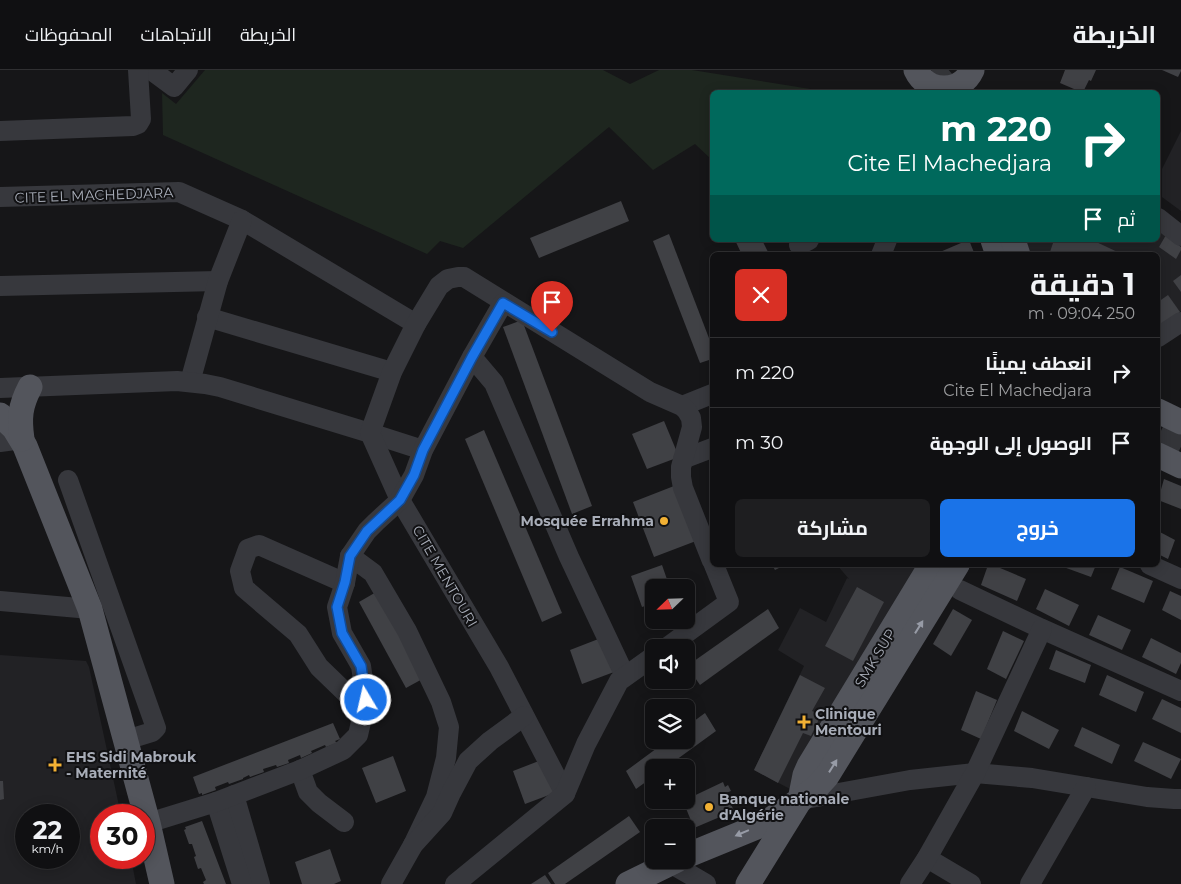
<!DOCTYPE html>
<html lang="ar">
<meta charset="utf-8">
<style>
body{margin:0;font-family:Montserrat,Cairo,sans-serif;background:#1e1e20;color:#f1f3f6;direction:rtl;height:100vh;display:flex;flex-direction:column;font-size:19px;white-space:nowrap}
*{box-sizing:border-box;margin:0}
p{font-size:16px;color:#9c9d9f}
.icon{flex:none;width:28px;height:28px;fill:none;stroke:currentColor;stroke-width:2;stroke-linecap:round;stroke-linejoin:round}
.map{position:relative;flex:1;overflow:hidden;direction:ltr}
.panel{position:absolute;left:710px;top:182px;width:450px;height:315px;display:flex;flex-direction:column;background:#101012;border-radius:8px;box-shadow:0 2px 12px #0003,0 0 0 1px #303032;direction:rtl}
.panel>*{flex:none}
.guide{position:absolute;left:710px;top:20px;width:450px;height:152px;border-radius:8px;box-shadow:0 2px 12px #0003,0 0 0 1px #303032;direction:rtl;background:#00695c;color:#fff;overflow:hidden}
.needle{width:32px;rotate:247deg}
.controls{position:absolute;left:645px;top:509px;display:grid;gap:10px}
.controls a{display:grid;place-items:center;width:50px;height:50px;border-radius:8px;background:#101012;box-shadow:0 2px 12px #0003,0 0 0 1px #303032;font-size:25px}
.speed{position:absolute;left:15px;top:734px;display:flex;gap:10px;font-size:25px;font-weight:700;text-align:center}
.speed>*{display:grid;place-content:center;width:65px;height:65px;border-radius:50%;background:#101012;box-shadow:0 2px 12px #0003,0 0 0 1px #303032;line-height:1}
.speed small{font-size:12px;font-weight:400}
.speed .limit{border:8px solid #d22;background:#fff;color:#111}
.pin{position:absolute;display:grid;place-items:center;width:42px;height:42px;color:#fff;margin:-51px -21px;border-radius:50% 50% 50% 0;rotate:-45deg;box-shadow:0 0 5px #0007}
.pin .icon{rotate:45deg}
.me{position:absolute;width:55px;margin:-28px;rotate:351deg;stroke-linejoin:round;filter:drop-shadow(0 0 4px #0008)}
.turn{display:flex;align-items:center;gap:18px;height:105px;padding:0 25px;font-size:22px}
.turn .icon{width:65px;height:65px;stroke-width:2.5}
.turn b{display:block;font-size:35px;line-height:42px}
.then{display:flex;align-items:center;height:48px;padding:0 25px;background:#0003;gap:10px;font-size:19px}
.round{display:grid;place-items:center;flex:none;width:52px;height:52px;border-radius:8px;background:#1e1e20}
.summary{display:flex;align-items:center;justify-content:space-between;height:85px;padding:0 25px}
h1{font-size:30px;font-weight:700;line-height:38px}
.button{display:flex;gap:10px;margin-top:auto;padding:10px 25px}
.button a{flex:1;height:58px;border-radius:8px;background:#1a73e8;color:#fff;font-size:20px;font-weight:700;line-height:58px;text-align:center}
.button a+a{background:#1e1e20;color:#f1f3f6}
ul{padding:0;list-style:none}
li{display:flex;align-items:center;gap:15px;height:70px;padding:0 25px;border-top:1px solid #303032}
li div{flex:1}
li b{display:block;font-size:19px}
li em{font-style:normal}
header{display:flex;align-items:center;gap:30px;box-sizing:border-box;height:70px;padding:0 25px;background:#101012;border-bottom:1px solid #303032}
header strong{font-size:24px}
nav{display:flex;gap:28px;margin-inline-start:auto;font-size:18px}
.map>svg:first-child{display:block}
.built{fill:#222225;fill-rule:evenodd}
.green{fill:#1e261f}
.building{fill:#404145}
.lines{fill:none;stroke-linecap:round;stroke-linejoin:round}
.major-tunnel{stroke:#333438;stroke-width:25;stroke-dasharray:25 12;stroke-linecap:butt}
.minor{stroke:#37383d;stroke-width:20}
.major{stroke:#53555c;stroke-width:25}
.oneway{fill:#979ba6}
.route-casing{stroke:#114b97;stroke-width:12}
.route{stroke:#1a73e8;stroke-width:9}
.poi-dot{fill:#f2b134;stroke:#111113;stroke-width:2}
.labels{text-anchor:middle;stroke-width:4;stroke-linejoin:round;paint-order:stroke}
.street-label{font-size:14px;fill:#a8adb8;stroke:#111113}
.poi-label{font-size:14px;font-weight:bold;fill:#a8adb8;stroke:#111113;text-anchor:start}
</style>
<header>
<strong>الخريطة</strong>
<nav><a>الخريطة</a><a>الاتجاهات</a><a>المحفوظات</a></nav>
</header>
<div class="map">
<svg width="1181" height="814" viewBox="0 0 1181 814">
<rect width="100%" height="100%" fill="#161618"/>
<!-- built -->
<g class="built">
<polygon points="1181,61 1181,141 1162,127 1162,99"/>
<polygon points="1158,159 1181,177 1181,241 1158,259 1158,185 1031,185 1026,170 1158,170"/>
<polygon points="837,495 920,495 792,720 754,700 804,596 778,580 800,538 826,552 847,508 849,509"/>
<path d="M0,585L86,591L89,597L121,745H101V788H131L136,814H0ZM26,745H69V788H26Z"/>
</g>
<!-- green -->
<polygon class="green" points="205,0 603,0 630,14 659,0 692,0 829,22 712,22 712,90 695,74 653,100 609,57 463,178 440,171 427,184 163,65 162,23 176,34"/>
<!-- building -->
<g class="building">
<polygon points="1065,0 1096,0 1091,11 1089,10 1083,22 1081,22 1060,13"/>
<polygon points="1162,0 1181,0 1181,1 1178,7"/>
<polygon points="621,131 629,151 539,188 530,168"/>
<polygon points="669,164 712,276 712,289 700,293 653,171"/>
<polygon points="1166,165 1181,177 1181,180 1176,189 1159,177"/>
<polygon points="735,170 762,170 768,182 764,185 742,185"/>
<polygon points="969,170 975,185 933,185 968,170"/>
<polygon points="1054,170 1092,170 1124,185 1049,185"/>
<polygon points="1181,205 1181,222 1173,211"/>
<polygon points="1168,225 1180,242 1158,259 1158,232"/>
<polygon points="522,250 592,436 572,444 503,257"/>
<polygon points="664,351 679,387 647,399 632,364"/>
<polygon points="484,360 562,543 542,552 465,369"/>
<polygon points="1164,409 1181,416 1181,439 1158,430"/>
<polygon points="674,416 696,471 654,487 633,432"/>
<polygon points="1158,461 1175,470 1168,489 1158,484"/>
<polygon points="662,495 670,518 654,518 654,533 642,537 631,506"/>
<polygon points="772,495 785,495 775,500"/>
<polygon points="988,495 993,495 1026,509 1017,531 981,515"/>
<polygon points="1058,495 1096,495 1091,507"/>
<polygon points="1120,497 1153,511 1144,533 1111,519"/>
<polygon points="857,517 884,532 853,591 825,576"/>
<polygon points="1045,519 1079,535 1069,556 1036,539"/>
<polygon points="378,521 426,607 406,618 359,532"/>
<polygon points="1170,521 1181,526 1181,550 1162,540"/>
<polygon points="768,539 779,558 700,615 687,596"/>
<polygon points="953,539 972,550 951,586 933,574"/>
<polygon points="1098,545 1131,560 1122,580 1089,565"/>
<polygon points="1003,561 1024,571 1006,609 987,599"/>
<polygon points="601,568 614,602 582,614 570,580"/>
<polygon points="1151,568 1181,583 1181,593 1176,604 1142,587"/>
<polygon points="1056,580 1091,595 1085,613 1049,599"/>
<polygon points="800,605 825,618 812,641 821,645 811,666 803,663 778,713 754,700"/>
<polygon points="1107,605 1144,622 1136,642 1099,625"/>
<polygon points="976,621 997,630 981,669 961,660"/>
<polygon points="1162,629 1181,638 1181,663 1152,649"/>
<polygon points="1022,641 1059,660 1049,679 1014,661"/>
<polygon points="705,643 716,661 665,698 654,698 654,706 636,719 626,701 668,670 686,670 686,657"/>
<polygon points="333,653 340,669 335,671 337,673 326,677 325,675 311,681 312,683 301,688 300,685 288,690 289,693 277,697 276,695 263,699 264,702 250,707 249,705 243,708 243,709 229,714 228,712 215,717 216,720 202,725 202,723 199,724 193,707"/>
<polygon points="1082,657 1120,675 1112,694 1074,676"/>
<polygon points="1143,672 1181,689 1171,709 1134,691"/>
<polygon points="393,686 406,721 376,733 362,698"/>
<polygon points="544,689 557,722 525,734 513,701"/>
<polygon points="0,711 3,711 4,729 0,730"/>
<polygon points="723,712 725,717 728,715 731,721 726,723 727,726 729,725 732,731 730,732 734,741 694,758 683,731"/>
<polygon points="629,746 640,762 565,814 555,814 548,803"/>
<polygon points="202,751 226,814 204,814 203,812 206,810 201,798 198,799 194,787 196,786 192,774 189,774 184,760 186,759 185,757"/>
<polygon points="330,779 341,811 334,814 302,814 295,792"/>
<polygon points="545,805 551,814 531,814"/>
</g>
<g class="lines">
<!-- major-tunnel -->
<g class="major-tunnel">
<polyline points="932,0 947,17 949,22"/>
<polyline points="1158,367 1181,378"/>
</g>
<!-- minor -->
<g class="minor">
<polyline points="151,0 174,17 188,0"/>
<polyline points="0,61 133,56 138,54 141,49 138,0"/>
<polyline points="0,127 179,122 242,150 416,254"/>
<polyline points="1158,148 1181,166"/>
<polyline points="799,175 809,170"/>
<polyline points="881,185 887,170"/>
<polyline points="0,216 218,211"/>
<polyline points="207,247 392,302"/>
<polyline points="1158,267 1181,252"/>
<polyline points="472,287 494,313 569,487 625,606"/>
<polyline points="190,312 218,211 242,150"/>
<polyline points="0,318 177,311 205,314 220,317 370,363 423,380"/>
<polyline points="682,336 712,324"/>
<polyline points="0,372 22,369"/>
<polyline points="683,389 712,378"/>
<polyline points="68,410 156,658 152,662 126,670"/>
<polyline points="350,486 373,503 407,561 441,632 449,657 446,688 436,727 413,775"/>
<polyline points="1150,495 1181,509"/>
<polyline points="345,513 259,475 248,479 240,501 244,518 298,564 319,597 348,625 366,630"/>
<polyline points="960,520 1042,559 1181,621"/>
<polyline points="0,531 90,539"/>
<polyline points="666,578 729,532 714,495"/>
<polyline points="300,700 308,722 319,733 344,752"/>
<polyline points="565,724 499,597 400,430 370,363 392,302 416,254 439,216 448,209 458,207 464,207 650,322 682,336 687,341 691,348 692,357 681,397 681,407 683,418 712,491"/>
<polyline points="234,725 260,814"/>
<polyline points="800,730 910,710 975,703 1032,708 1147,727 1174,729 1181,729"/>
<polyline points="216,732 242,814"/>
<polyline points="148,753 216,732 300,700 343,680 358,665 366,630 361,596 342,563 337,537 345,513 350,486 367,461 376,452 400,430 414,405 423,380 472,287 503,233"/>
<polyline points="927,788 971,814"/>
<polyline points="670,793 706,814"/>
<polyline points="391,814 413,775 442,743 451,723 468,691 490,671 524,646"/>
<polyline points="455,814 565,724 586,674 619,611 654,586"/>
<polyline points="910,814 927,788 975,703 1042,559"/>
<polyline points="1030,814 1086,717"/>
</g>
<!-- major -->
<g class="major">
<path d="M916,0C927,24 961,24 972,0"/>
<polyline points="993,170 998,185"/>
<polyline points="1013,170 1018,185"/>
<polyline points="1158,341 1181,352"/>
<polyline points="0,345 14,358 25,376 90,539 148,753 162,814"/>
<path d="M22,369C19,348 20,336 30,317"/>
<polyline points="1158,385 1181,396"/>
<polyline points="686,786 764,754 800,730 805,705 809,696 931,495"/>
<polyline points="628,814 677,790"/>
<polyline points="748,814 800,730 817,717 827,706 957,495"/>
</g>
</g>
<!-- one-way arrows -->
<defs><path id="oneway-solid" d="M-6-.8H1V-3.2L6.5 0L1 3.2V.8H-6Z" transform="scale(1.25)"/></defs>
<g class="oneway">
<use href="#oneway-solid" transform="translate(919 557) rotate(-58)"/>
<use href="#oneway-solid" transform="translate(833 696) rotate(-58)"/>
<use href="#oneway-solid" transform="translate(742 763) rotate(157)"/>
</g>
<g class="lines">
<defs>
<polyline id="route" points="366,630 361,596 342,563 337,537 345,512 350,486 367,461 400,430 414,405 423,380 472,287 503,233 552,262"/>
</defs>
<!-- route casing -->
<use href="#route" class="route-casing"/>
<!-- route -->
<use href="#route" class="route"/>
</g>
<!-- markers -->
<g class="poi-dot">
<circle cx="664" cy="451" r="5"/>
<path d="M801.5 644.5h5v5h5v5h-5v5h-5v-5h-5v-5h5z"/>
<path d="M52.5 687.5h5v5h5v5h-5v5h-5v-5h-5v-5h5z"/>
<circle cx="709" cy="737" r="5"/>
</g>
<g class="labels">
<!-- street labels -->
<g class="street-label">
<text transform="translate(94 125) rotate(-2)" y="5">CITE EL MACHEDJARA</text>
<text transform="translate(445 506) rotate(60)" y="5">CITE MENTOURI</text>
<text transform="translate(875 588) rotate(-59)" y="5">SMK SUP</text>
</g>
<!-- poi labels -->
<g class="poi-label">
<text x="654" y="456" text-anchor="end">Mosquée Errahma</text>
<text x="815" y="649">Clinique<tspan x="815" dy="16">Mentouri</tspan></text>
<text x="66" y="692">EHS Sidi Mabrouk<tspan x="66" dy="16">- Maternité</tspan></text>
<text x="719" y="734">Banque nationale<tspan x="719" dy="16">d'Algérie</tspan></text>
</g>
</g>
</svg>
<div class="controls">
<a><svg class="needle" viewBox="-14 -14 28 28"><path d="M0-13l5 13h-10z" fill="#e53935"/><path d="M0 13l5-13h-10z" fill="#9c9d9f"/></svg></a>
<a><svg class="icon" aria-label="sound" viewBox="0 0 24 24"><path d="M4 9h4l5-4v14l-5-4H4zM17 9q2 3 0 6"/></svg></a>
<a><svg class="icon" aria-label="layers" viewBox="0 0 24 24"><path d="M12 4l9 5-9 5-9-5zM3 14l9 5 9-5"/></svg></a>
<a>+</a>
<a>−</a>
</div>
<div class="speed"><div>22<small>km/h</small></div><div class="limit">30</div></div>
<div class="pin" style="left:552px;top:262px;background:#d93025"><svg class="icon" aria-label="arrive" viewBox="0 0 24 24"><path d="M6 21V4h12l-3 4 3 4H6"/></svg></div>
<svg class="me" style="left:366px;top:630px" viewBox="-20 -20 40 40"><circle r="17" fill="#1a73e8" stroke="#fff" stroke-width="3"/><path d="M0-11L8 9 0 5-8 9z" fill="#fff"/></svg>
<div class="guide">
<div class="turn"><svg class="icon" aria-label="right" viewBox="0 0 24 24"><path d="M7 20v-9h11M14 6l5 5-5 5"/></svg><div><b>220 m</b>Cite El Machedjara</div></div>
<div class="then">ثم<svg class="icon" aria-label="arrive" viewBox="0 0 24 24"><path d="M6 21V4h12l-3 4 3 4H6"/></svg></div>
</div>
<section class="panel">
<div class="summary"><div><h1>1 دقيقة</h1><p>250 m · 09:04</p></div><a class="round" style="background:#d93025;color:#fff"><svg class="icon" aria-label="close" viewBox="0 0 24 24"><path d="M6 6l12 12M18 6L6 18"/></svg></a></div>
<ul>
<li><svg class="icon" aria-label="right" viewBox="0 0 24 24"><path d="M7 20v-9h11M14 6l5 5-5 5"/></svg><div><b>انعطف يمينًا</b><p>Cite El Machedjara</p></div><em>220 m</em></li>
<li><svg class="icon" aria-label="arrive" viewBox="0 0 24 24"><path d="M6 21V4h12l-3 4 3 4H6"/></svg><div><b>الوصول إلى الوجهة</b></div><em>30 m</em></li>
</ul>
<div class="button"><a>خروج</a><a>مشاركة</a></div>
</section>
</div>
